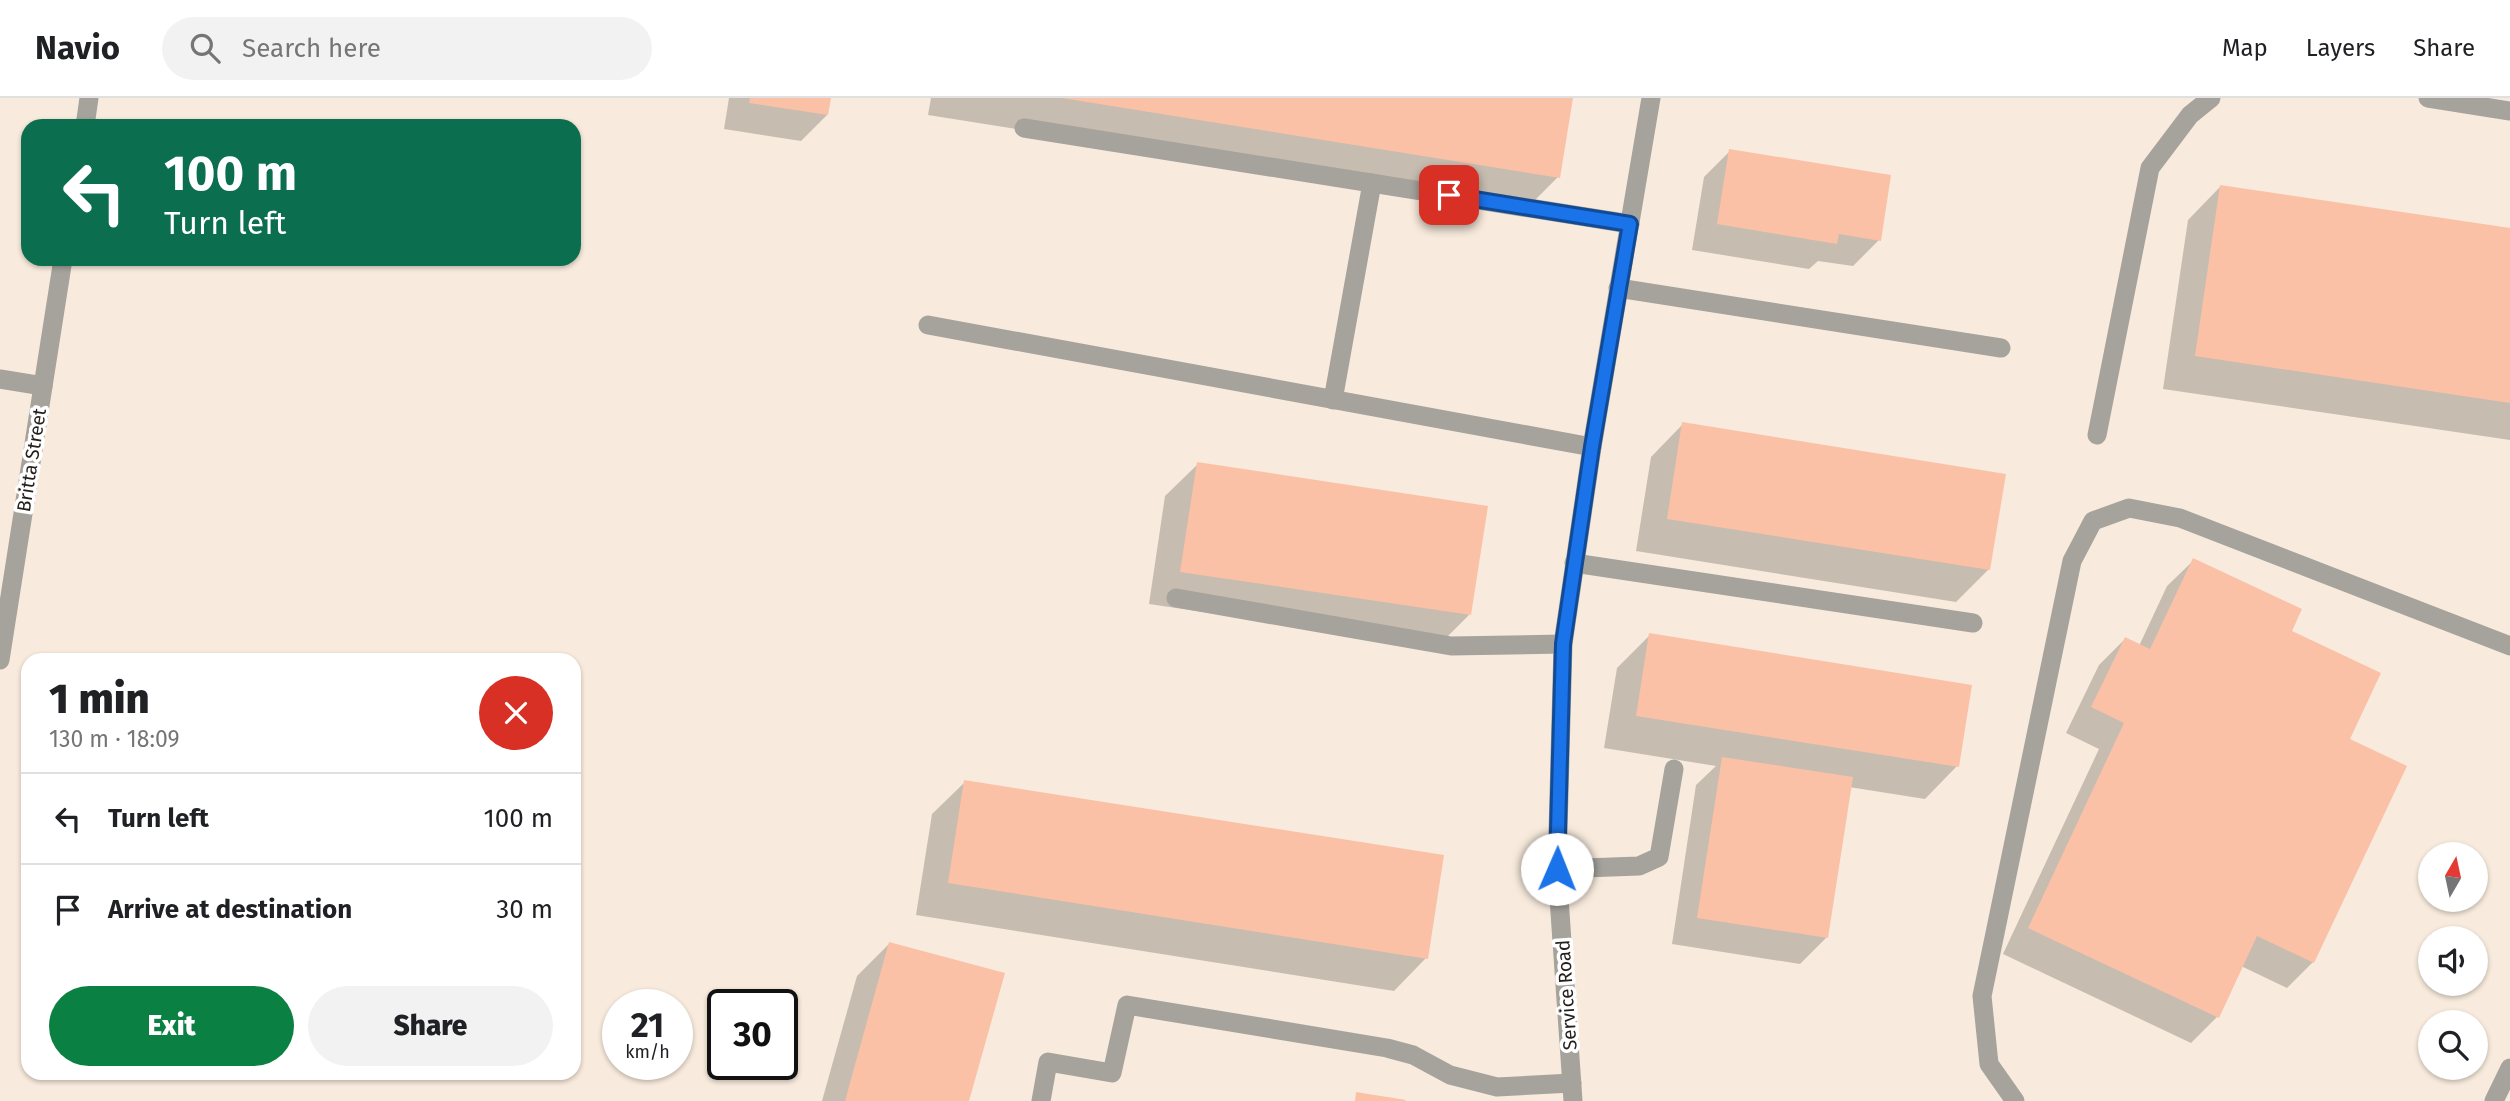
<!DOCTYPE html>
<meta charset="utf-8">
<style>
body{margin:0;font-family:"Fira Sans",sans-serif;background:#f2f2f2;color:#202124;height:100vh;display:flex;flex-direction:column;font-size:26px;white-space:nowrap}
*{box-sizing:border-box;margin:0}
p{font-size:23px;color:#757577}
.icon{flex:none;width:38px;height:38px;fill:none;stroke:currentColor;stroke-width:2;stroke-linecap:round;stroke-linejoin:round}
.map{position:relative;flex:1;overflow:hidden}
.details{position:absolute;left:21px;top:555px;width:560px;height:427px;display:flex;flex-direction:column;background:#fff;border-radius:21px;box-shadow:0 2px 5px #0004}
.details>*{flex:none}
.banner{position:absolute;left:21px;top:21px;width:560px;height:147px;border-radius:21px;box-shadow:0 2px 5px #0004;background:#0b6e4f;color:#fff;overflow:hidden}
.needle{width:46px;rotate:9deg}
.controls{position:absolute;left:2418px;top:744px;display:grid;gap:14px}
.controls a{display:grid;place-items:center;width:70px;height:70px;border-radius:50%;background:#fff;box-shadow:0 2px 5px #0004;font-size:35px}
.speed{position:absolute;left:602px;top:891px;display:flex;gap:14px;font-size:35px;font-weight:700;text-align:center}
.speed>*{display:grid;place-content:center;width:91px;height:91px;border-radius:50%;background:#fff;box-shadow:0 2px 5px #0004;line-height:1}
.speed small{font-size:18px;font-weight:400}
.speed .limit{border:4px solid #111;border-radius:10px;background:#fff;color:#111}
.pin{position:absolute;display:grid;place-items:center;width:60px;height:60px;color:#fff;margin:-30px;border-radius:14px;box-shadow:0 4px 10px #0006}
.me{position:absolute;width:77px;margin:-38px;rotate:1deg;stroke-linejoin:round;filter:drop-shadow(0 0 5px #0008)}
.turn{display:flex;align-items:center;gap:24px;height:147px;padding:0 28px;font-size:32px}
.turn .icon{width:91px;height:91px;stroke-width:2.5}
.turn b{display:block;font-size:49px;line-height:60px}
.round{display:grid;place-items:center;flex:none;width:74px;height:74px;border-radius:37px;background:#f2f2f2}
.head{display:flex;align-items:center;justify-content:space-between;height:119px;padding:0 28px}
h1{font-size:42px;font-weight:800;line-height:52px}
.action{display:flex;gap:14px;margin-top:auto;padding:14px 28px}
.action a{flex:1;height:80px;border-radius:42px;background:#0b8043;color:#fff;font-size:28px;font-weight:800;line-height:80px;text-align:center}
.action a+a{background:#f2f2f2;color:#202124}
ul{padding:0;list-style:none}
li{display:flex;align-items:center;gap:21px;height:91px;padding:0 28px;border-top:2px solid #e0e0e0}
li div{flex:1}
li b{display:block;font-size:26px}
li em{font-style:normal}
header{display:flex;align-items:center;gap:42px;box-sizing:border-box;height:98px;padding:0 35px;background:#fff;border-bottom:2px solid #e0e0e0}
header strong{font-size:33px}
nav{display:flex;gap:38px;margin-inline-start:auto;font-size:24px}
.search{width:490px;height:63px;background:#f2f2f2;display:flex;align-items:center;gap:18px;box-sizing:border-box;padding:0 24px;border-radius:38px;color:#757577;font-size:26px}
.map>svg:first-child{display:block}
.shadow{fill:#0003}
.building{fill:#fbc1a7}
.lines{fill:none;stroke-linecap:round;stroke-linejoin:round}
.service{stroke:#a5a39c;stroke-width:19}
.minor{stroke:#a5a39c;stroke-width:19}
.route-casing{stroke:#114b97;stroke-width:18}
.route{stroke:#1a73e8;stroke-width:12}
.labels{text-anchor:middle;stroke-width:7;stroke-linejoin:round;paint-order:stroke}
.street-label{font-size:19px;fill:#24201b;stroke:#fff}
</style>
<header>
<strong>Navio</strong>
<div class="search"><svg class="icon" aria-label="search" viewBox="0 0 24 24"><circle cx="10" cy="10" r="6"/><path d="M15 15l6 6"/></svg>Search here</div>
<nav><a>Map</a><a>Layers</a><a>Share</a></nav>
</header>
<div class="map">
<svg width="2510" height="1003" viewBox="0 0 2510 1003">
<rect width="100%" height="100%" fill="#f8ebdd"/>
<!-- shadow -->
<g class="shadow">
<polygon points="729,0 829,0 827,17 801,43 724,31"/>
<polygon points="931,0 1571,0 1558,79 1526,111 928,17"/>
<polygon points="1730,53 1879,142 1853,168 1818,163 1809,171 1692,152 1704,79"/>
<polygon points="2220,89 2510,132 2510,342 2163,291 2188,122"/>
<polygon points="1683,326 1989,471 1956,504 1636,453 1651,359"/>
<polygon points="1198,366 1469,517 1437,549 1149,506 1165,398"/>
<polygon points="2194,462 2289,534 2348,642 2313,864 2287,890 2241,868 2217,919 2191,945 2003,856 2099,651 2066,635 2099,567 2125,541 2139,548 2167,488"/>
<polygon points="1650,537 1957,668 1925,701 1849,689 1826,840 1800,866 1672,846 1696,687 1716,668 1604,650 1617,570"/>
<polygon points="965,684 1426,860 1394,893 916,817 932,716"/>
<polygon points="889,846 967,1003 822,1003 857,878"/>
</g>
<!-- building -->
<g class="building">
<polygon points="750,0 831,0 828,17 749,5"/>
<polygon points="1062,0 1573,0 1560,80"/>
<polygon points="1729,51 1891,77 1881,143 1839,136 1837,146 1717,126"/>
<polygon points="2220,87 2510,130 2510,305 2195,258"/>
<polygon points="1682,324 2006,376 1990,472 1667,421"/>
<polygon points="1197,364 1488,408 1471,517 1180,474"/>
<polygon points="2193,460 2302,511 2292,533 2381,575 2350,641 2407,668 2314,865 2257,838 2219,920 2028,830 2124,625 2091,609 2125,539 2150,551"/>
<polygon points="1649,535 1972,587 1959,669 1636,618"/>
<polygon points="1722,659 1853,679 1828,840 1697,820"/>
<polygon points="964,682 1444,757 1428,861 948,785"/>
<polygon points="889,844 1005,875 969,1003 845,1003"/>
<polygon points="1356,994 1406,1002 1405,1003 1355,1003"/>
</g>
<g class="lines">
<!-- service -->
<g class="service">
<polyline points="2428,0 2510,13"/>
<polyline points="1024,30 1630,126"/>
<polyline points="1618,190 2001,250"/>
<polyline points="928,227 1592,349"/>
<polyline points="1333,302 1372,85"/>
<polyline points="2097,337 2150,70 2190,17 2211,0"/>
<polyline points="1574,465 1973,525"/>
<polyline points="1176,500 1451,548 1563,546"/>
<polyline points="1557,771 1639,768 1659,759 1674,671"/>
<polyline points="1041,1003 1048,964 1112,975 1127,907 1387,950 1413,957 1450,977 1497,989 1572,985"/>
<polyline points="2015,1003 1989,966 1982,898 2072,463 2093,423 2129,410 2180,420 2510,548"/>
</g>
<!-- minor -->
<g class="minor">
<polyline points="85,28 89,0"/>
<polyline points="0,281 43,288"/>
<polyline points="0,562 63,161"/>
<polyline points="1573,1003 1557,771 1563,546 1592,349 1651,0"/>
<polyline points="2494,1003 2510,970"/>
</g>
</g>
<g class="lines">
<defs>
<polyline id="route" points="1449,97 1630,126 1592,349 1563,546 1557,771"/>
</defs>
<!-- route casing -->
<use href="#route" class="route-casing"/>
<!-- route -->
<use href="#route" class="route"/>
</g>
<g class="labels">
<!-- street labels -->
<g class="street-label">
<text transform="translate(31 362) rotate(-81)" y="7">Britta Street</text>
<text transform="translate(1566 897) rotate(-94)" y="7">Service Road</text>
</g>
</g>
</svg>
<div class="controls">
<a><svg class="needle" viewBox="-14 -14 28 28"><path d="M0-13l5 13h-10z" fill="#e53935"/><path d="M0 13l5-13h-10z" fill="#757577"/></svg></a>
<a><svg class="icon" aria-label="sound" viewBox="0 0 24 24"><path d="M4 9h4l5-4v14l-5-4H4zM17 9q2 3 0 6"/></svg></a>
<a><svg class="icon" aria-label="search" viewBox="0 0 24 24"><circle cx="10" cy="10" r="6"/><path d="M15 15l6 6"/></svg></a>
</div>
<div class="speed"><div>21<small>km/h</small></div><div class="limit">30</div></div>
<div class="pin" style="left:1449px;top:97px;background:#d93025"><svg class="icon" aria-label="arrive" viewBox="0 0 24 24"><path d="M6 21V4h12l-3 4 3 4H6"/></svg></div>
<svg class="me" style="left:1557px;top:771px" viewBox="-20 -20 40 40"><circle r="19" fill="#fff"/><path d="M0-13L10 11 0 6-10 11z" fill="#1a73e8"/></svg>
<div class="banner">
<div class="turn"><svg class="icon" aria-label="left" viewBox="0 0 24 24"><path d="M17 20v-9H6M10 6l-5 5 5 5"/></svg><div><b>100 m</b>Turn left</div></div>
</div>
<section class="details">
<div class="head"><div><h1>1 min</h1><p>130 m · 18:09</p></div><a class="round" style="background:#d93025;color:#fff"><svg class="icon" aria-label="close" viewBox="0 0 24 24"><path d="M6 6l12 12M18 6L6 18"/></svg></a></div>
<ul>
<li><svg class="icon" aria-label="left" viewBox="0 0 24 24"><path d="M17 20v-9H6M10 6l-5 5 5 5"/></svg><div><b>Turn left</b></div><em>100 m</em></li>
<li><svg class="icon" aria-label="arrive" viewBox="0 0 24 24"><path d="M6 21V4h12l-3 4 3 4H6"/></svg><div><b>Arrive at destination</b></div><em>30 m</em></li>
</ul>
<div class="action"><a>Exit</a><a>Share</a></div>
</section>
</div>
